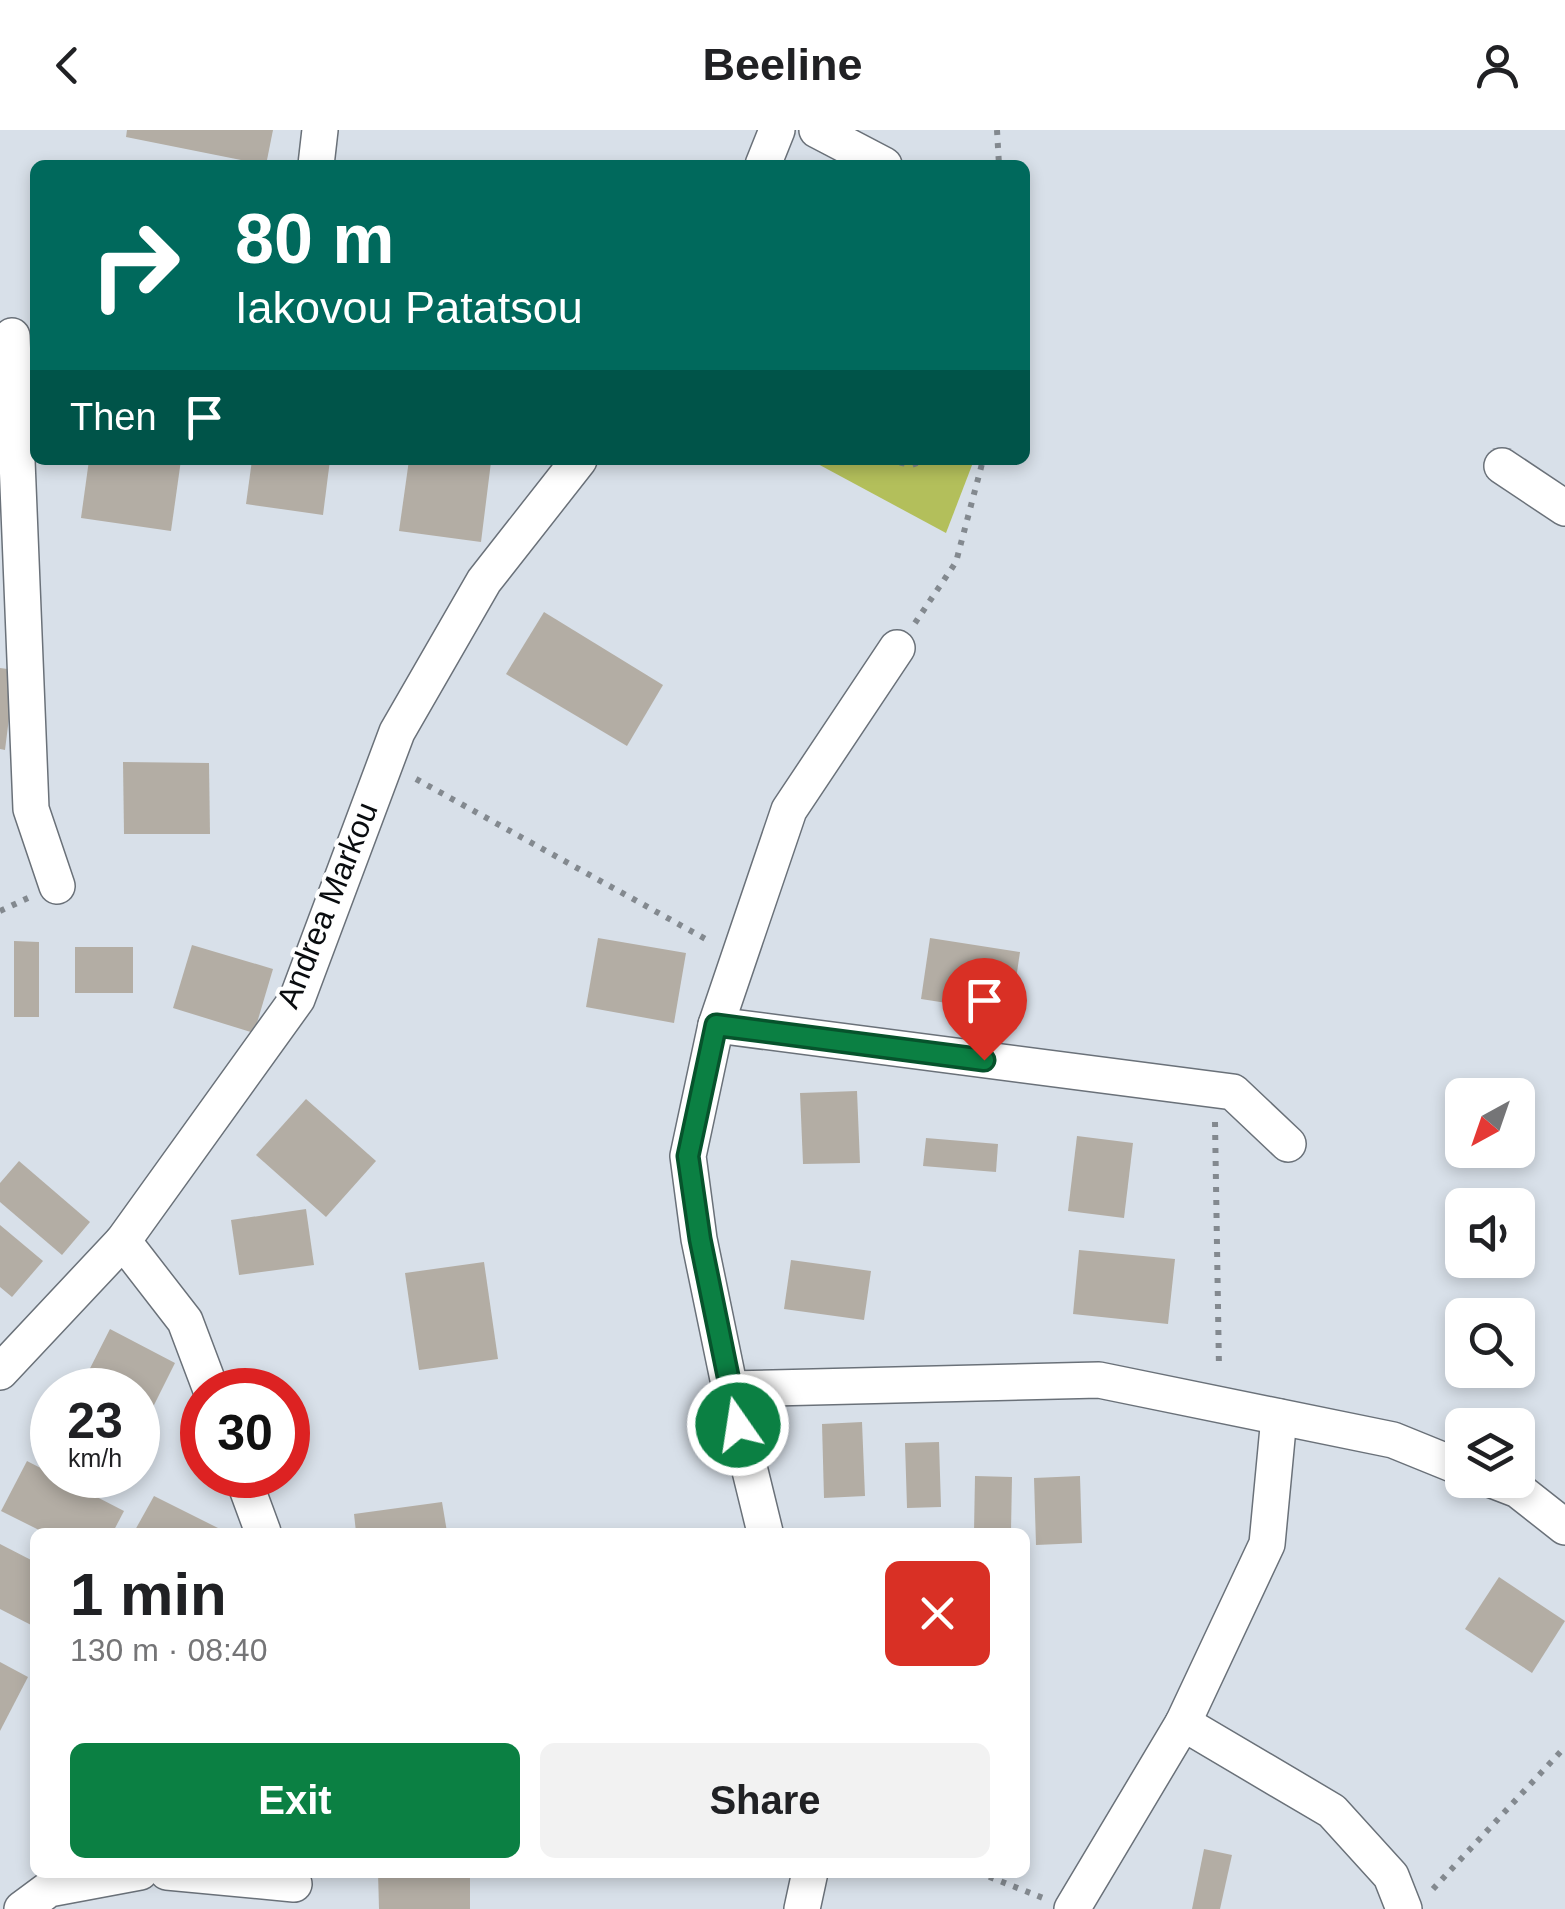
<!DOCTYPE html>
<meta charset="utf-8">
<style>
body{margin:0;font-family:Arial,sans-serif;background:#f2f2f2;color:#202124;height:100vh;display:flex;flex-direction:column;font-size:38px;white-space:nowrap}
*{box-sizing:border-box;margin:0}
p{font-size:32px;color:#757577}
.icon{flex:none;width:55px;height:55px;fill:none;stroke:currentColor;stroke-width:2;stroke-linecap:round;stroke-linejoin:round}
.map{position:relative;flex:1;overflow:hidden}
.details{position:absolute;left:30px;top:1398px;width:1000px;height:350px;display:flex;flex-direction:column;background:#fff;border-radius:15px;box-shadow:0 5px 15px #0003}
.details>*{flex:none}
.hud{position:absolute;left:30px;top:30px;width:1000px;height:305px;border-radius:15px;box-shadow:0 5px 15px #0003;background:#00695c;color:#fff;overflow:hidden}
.needle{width:65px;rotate:220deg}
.controls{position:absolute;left:1445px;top:948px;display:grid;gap:20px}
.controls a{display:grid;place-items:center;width:90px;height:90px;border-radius:15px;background:#fff;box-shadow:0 5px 15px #0003;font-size:50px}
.speed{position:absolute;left:30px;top:1238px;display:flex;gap:20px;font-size:50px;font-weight:700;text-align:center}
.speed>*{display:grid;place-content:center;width:130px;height:130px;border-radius:50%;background:#fff;box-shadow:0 5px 15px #0003;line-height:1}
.speed small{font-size:25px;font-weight:400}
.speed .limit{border:15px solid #d22;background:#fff;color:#111}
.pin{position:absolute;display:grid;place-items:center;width:85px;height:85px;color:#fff;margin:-102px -42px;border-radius:50% 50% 50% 0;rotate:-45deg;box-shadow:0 0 10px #0007}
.pin .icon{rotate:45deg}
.me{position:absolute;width:110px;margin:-55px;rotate:347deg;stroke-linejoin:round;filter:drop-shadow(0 0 8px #0008)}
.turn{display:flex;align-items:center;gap:35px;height:210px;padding:0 40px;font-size:45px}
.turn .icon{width:130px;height:130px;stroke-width:2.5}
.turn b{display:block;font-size:70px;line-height:85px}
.then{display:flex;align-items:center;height:95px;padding:0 40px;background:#0003;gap:20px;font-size:38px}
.round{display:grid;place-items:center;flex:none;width:105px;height:105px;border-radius:15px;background:#f2f2f2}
.headline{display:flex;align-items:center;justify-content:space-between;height:170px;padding:0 40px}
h1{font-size:60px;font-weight:700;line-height:75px}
.primary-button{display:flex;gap:20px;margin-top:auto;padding:20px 40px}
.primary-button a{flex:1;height:115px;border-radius:15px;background:#0b8043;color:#fff;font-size:40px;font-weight:700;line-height:115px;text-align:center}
.primary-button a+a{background:#f2f2f2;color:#202124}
header{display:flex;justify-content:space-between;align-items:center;height:130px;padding:0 40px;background:#fff;font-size:45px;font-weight:700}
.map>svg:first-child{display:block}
.green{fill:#b3bf5b}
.building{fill:#b3ada4}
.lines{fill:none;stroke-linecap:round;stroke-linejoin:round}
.street-casing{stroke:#6a7179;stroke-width:38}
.path{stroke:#83898f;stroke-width:6;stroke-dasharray:5 8;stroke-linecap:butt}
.street{stroke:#fff;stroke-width:35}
.route-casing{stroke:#07532c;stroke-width:25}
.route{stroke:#0b8043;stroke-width:18}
.labels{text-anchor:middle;stroke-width:8;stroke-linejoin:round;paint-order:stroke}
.street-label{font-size:32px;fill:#090c0f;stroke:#fff}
</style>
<header><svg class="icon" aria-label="back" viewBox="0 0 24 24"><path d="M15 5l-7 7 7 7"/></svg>Beeline<svg class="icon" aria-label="person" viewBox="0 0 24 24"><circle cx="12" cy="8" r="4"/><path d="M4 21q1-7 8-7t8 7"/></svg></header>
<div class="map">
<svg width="1565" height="1779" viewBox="0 0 1565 1779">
<rect width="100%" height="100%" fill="#d8e0e9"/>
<!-- green -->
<polygon class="green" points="818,330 974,330 946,403 816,333"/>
<!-- building -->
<g class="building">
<polygon points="127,0 273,0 266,35 126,7"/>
<polygon points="89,330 181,330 171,401 81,388"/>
<polygon points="252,330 330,330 323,385 246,374"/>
<polygon points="409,330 491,332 481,412 399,401"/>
<polygon points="544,482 663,555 627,616 506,544"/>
<polygon points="0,538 15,540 5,620 0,619"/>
<polygon points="123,632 209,633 210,704 124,704"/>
<polygon points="598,808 686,823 674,893 586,877"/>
<polygon points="930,808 1020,822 1011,883 921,869"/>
<polygon points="14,811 39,812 39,887 14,887"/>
<polygon points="192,815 273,839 254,903 173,878"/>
<rect x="75" y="817" width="58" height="46"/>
<polygon points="857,961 860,1033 803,1034 800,963"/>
<polygon points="306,969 376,1031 326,1087 256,1025"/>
<polygon points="1077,1006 1133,1013 1124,1088 1068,1081"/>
<polygon points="926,1008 998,1014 996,1042 923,1036"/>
<polygon points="19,1031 90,1092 62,1125 0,1072 0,1053"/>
<polygon points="306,1079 314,1135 239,1145 231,1090"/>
<polygon points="0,1095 43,1131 12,1167 0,1157"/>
<polygon points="1079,1120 1175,1129 1168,1194 1073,1184"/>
<polygon points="791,1130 871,1141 864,1190 784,1179"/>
<polygon points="484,1132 498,1229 419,1240 405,1143"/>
<polygon points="110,1199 175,1233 138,1307 138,1260 79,1260"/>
<polygon points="862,1292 865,1366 824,1368 822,1294"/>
<polygon points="939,1312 941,1377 907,1378 905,1313"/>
<polygon points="27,1331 124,1381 113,1402 43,1402 1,1381"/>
<polygon points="975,1346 1012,1347 1011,1402 974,1402"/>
<polygon points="1080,1346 1082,1413 1036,1415 1034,1348"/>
<polygon points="154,1366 226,1402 134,1402"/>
<polygon points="442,1372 447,1402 356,1402 354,1384"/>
<polygon points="0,1414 35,1432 35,1497 0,1479"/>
<polygon points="1499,1447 1565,1491 1532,1543 1465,1499"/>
<polygon points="0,1532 28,1547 0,1601"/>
<polygon points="1204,1719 1232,1725 1220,1779 1192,1779"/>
<polygon points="378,1742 470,1742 470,1779 379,1779"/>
</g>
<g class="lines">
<defs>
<g id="street">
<polyline points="817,0 884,35"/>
<polyline points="316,35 320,0"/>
<polyline points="763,35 777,0"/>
<polyline points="12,206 31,679 57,756"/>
<polyline points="1502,336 1565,378"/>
<polyline points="716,895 1233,962 1288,1014"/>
<polyline points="123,1111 185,1191 211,1260"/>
<polyline points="0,1242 123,1111 297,869 397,602 484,451 579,330"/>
<polyline points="730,1259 1099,1250 1393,1310 1462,1338"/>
<polyline points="242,1345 263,1402"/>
<polyline points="1492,1350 1518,1360 1565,1397"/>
<polyline points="765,1402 730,1259 699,1109 688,1026 716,895 789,680 897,518"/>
<polyline points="1183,1593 1332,1681 1391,1746 1404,1779"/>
<polyline points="167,1742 294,1754"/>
<polyline points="22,1779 49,1759 140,1742"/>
<polyline points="802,1779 810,1742"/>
<polyline points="1072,1779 1183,1593 1267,1414 1279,1287"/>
</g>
</defs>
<!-- street casing -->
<use href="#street" class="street-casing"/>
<!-- path -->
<g class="path">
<polyline points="997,0 999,35"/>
<polyline points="887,330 912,335 925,330"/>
<polyline points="915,493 956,432 983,330"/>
<polyline points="416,649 711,812"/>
<polyline points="0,781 28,768"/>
<polyline points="1215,992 1219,1239"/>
<polyline points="977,1742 1043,1768"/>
<polyline points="1433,1759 1565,1617"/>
</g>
<!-- street -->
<use href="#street" class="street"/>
</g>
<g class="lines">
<defs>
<polyline id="route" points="738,1295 700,1109 688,1026 716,895 984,930"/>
</defs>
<!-- route casing -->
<use href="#route" class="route-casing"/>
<!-- route -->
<use href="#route" class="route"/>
</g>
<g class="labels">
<!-- street labels -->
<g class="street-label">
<text transform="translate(327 775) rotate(-68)" y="11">Andrea Markou</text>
</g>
</g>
</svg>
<div class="controls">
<a><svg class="needle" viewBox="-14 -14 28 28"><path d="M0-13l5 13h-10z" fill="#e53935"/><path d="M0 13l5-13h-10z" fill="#757577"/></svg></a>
<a><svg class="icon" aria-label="sound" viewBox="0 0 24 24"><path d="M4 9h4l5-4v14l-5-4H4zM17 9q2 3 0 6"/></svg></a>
<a><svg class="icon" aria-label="search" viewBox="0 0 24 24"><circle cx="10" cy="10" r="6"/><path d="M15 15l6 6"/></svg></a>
<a><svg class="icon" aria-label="layers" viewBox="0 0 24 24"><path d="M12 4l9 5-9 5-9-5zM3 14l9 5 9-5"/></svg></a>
</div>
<div class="speed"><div>23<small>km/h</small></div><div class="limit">30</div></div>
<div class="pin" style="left:984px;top:930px;background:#d93025"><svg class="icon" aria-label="arrive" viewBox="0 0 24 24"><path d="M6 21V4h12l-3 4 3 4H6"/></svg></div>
<svg class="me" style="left:738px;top:1295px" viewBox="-20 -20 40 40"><circle r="17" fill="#0b8043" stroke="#fff" stroke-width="3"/><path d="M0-11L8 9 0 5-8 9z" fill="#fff"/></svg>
<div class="hud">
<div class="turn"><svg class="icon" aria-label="right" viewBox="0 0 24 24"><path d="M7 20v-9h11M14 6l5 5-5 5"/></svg><div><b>80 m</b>Iakovou Patatsou</div></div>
<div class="then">Then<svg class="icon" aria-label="arrive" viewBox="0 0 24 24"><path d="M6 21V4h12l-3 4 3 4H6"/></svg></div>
</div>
<section class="details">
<div class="headline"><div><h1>1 min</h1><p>130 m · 08:40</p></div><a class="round" style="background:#d93025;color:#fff"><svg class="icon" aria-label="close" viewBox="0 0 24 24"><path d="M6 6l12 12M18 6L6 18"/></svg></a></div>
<div class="primary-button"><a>Exit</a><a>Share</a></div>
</section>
</div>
